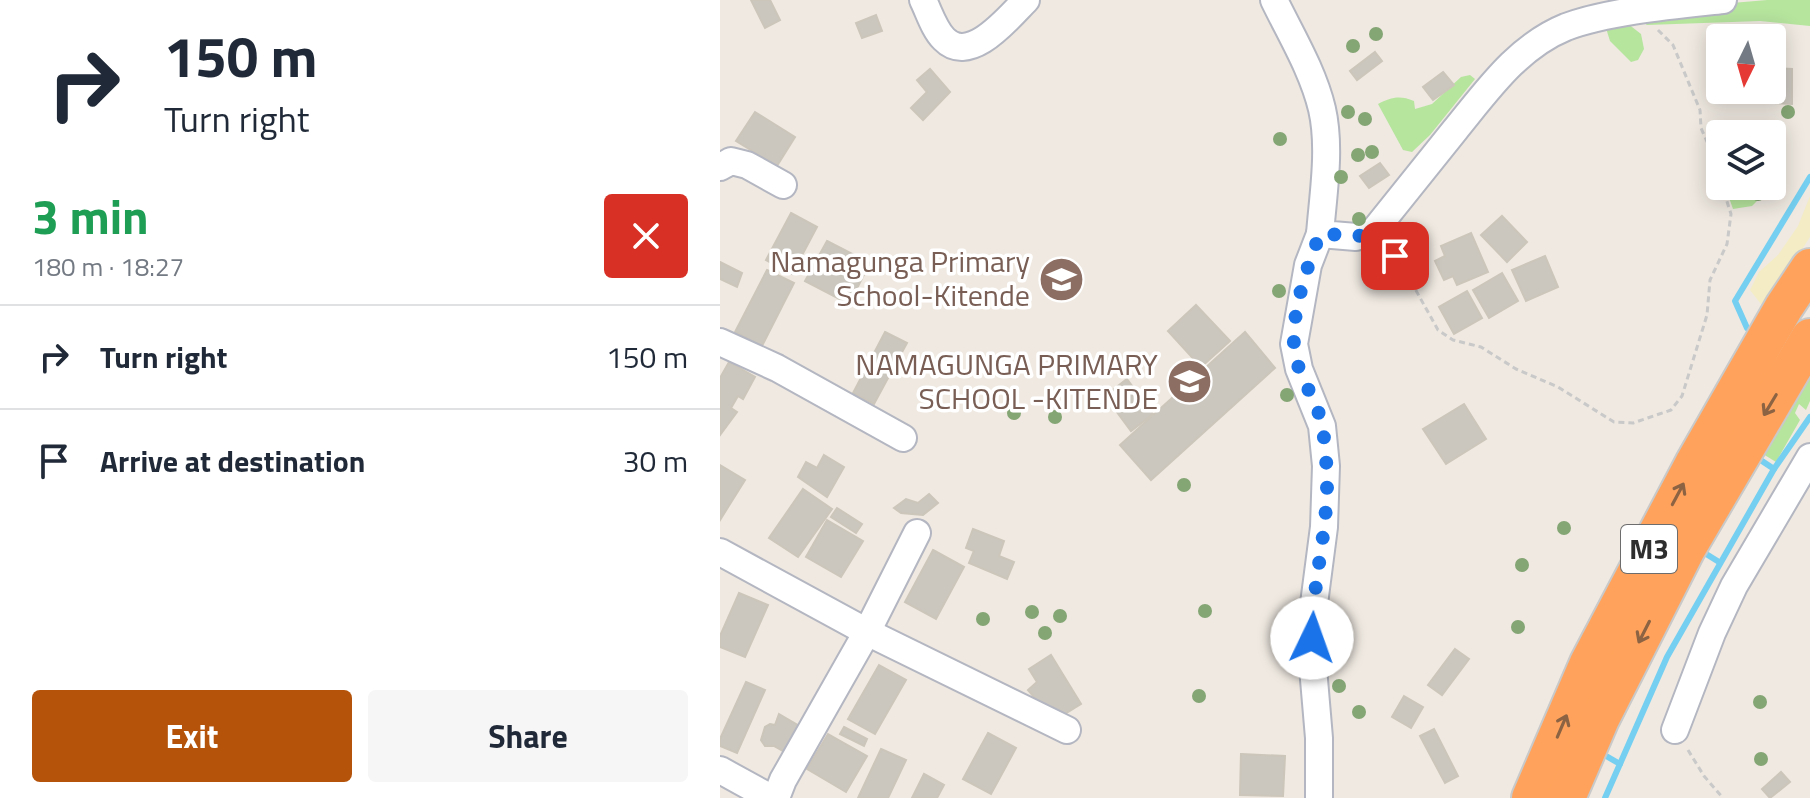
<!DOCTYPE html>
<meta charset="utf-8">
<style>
body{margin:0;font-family:"Titillium Web",sans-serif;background:#f6f6f7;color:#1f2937;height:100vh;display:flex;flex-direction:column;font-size:30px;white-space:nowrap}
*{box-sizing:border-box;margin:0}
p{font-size:26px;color:#747a83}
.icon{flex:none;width:44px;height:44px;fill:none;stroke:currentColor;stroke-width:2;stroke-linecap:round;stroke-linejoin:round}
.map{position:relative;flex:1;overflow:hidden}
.sheet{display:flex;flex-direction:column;background:#fff;width:720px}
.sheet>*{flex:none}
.top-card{background:#fff;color:#1f2937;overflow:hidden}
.needle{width:52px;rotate:185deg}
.fabs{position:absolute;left:986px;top:24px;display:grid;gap:16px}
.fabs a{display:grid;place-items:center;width:80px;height:80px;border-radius:8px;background:#fff;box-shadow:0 4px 20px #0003;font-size:40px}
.pin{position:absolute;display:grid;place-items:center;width:68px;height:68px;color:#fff;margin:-34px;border-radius:16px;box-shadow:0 4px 12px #0006}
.me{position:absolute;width:88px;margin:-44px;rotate:3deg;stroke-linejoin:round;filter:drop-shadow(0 0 6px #0008)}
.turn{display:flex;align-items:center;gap:28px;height:168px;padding:0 32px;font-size:36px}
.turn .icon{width:104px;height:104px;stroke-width:2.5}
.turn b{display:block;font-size:56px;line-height:68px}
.round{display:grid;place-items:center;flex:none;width:84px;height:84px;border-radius:8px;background:#f6f6f7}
.overview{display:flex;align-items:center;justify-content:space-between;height:136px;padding:0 32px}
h1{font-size:48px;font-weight:700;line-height:60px;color:#1e9e55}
.primary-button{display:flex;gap:16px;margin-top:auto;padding:16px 32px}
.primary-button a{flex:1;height:92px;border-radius:8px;background:#b45309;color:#fff;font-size:32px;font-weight:700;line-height:92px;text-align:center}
.primary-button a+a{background:#f6f6f7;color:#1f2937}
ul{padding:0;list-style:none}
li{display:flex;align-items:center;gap:24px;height:104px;padding:0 32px;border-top:2px solid #e0e1e3}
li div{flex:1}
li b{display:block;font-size:30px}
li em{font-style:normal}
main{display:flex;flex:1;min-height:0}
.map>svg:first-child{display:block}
.green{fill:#b6e59e}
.sand{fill:#f3ecc5}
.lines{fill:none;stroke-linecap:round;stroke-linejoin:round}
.stream{stroke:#75cff0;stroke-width:6}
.building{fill:#cbc7bf;stroke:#cbc5ba;stroke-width:2}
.minor-casing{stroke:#b4b7c1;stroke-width:30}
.highway-casing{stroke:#c9c9c9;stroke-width:42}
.path{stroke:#c9c9c9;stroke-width:3;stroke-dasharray:6 4;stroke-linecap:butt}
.minor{stroke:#fff;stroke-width:26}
.highway{stroke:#ffa35c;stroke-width:38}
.tree{fill:#84a574}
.oneway{stroke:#8c6343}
.route{stroke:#1a73e8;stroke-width:14;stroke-dasharray:0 25.2}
.labels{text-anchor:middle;stroke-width:7;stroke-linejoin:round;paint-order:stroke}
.shield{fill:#fff;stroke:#6d6d6d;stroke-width:2}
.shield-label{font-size:28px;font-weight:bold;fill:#2e2e2e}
.education-label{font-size:30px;fill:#785e54;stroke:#fff;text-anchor:end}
</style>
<main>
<section class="sheet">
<div class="top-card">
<div class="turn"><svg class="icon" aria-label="right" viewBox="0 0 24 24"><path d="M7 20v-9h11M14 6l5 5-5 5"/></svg><div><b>150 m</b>Turn right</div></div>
</div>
<div class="overview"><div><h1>3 min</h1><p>180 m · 18:27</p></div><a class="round" style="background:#d93025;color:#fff"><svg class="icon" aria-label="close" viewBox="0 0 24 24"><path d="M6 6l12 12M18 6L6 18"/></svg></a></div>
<ul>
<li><svg class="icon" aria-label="right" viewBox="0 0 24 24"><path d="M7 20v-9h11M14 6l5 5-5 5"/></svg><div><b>Turn right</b></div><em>150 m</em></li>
<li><svg class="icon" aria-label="arrive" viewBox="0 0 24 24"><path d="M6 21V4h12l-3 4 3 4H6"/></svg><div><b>Arrive at destination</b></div><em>30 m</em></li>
</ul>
<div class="primary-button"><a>Exit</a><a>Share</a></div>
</section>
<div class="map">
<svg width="1090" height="798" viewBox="0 0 1090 798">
<rect width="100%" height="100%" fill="#efe9e1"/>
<!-- green -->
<g class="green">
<polygon points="1047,0 1090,0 1090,26 1040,21 927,25 923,22 1012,3"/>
<polygon points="903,20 921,34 924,49 918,60 911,62 890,41 885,25"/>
<path d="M750,75L755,79L710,135L692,152L683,150L658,104C671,97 680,95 694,101L695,109L712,104L741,77Z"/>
<polygon points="1005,186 1030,186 1045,193 1032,206 1013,209"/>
<polygon points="1090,366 1090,401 1086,410 1079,404 1075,413 1080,420 1056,462 1043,454"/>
</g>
<!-- sand -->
<polygon class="sand" points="1090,196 1090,237 1044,308 1030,290 1039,272 1058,255 1078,226"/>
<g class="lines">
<!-- stream -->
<g class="stream">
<polyline points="1027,328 1015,301 1090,177"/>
<polyline points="1036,457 1054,469"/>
<polyline points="983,552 999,562"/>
<polyline points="881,753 900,764"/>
<polyline points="885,798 947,657 1054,469 1090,417"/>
</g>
</g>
<!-- building -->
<g class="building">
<polygon points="31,0 50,0 60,20 45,28"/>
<polygon points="156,15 162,31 142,38 136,23"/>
<polygon points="655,52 662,61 637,80 630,71"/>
<polygon points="1055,68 1072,69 1072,104 1055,103"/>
<polygon points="210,69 230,92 203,120 191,108 207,92 197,80"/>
<polygon points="723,72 734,85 713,100 703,87"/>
<polygon points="35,112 75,137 57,166 16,141"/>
<polygon points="660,163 669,175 649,188 640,176"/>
<polygon points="71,213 97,227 72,274 46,260"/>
<polygon points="782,216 807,242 787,262 761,235"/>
<polygon points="751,233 768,272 737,285 733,276 724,280 715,261 725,256 721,246"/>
<polygon points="107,241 150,263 129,304 85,281"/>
<polygon points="825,256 838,287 806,301 792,270"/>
<polygon points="0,262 22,273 17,287 0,279"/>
<polygon points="47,270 74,283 42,346 15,332"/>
<polygon points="782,273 798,301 769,318 753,290"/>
<polygon points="747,291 762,318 734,334 719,307"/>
<polygon points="476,305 510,341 481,367 448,331"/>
<polygon points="165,332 187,343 154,404 133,393"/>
<polygon points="525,332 555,368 431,480 400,445"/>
<polygon points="9,362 35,377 23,399 18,396 11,408 17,412 0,435 0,378"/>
<polygon points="407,379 433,414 411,431 385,396"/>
<polygon points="744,404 766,439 726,464 703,429"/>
<polygon points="104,455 124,467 107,497 78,477 86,462 97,468"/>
<polygon points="0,465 25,480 0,520"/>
<polygon points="83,489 112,509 78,557 49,538"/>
<polygon points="209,494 218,503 203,515 181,513 174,508 186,499 198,503"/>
<polygon points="117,508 142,524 136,533 111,517"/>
<polygon points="107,520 143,541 121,577 86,557"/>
<polygon points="253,529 284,541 279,556 294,562 287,579 249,563 254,551 246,548"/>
<polygon points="213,550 244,567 216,619 185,602"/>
<polygon points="19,593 48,605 25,657 0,647 0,636"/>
<polygon points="735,649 749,659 722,695 708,685"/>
<polygon points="331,655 361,704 340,717 333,707 327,712 308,690 317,682 309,669"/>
<polygon points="159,665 186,680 155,734 128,719"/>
<polygon points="26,682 45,690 17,753 0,746 0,739"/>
<polygon points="684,696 703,707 691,728 672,717"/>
<polygon points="59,714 83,728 68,754 54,746 45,746 41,740 45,727 50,724 55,725"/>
<polygon points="124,727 147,739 144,746 120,734"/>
<polygon points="714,729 738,776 725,783 700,736"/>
<polygon points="268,733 296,748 271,794 243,779"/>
<polygon points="108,734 147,756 126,792 87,769"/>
<polygon points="161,749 186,760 168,798 138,798"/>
<polygon points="521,754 565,756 563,796 520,795"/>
<polygon points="1061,772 1070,782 1050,798 1042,789"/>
<polygon points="204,774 224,785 217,798 192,798"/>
</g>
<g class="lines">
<defs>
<g id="minor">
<path d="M203,0C209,12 214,29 224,39C250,66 289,17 306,0"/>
<path d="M554,0C571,35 593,71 602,109C611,148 603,195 600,234L636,237L654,231C681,197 708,164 735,130C767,91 797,47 846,27C888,11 957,5 1003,0"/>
<polyline points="0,167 11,161 27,165 63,185"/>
<polyline points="0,342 57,368 183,438"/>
<polyline points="0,552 147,632 347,730"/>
<polyline points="955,730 992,633 1014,586 1090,457"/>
<polyline points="0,770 51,798"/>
<polyline points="56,798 63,780 147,632 197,533"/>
<polyline points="599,798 599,738 592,656 592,619 604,527 606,466 602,426 579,369 574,344 588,265 600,234"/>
</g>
<g id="highway">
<polyline points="811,798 869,663 974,464 1064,307 1090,268"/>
<polyline points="846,798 880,719 966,549 1090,338"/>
</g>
</defs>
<!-- minor casing -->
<use href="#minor" class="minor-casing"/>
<!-- highway casing -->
<use href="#highway" class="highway-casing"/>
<!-- path -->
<g class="path">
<polyline points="938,30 953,45 980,110 981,128 995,160 1000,179"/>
<polyline points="669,248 684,269 718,330 733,340 761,347 796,369 838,387 894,422 913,423 951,410 962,396 987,315 990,280 1007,244 1011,214 1002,186"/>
<polyline points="968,750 984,776 1003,798"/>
</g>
<!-- minor -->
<use href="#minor" class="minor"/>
<!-- highway -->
<use href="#highway" class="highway"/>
</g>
<!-- trees -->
<g class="tree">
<circle cx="656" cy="34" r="7"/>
<circle cx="633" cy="46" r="7"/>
<circle cx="628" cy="112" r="7"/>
<circle cx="1068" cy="112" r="7"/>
<circle cx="645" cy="119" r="7"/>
<circle cx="560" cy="139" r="7"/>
<circle cx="652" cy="152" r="7"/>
<circle cx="638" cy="155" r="7"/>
<circle cx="621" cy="177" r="7"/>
<circle cx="1038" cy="194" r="7"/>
<circle cx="639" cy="219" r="7"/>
<circle cx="559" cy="291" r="7"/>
<circle cx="567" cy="395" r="7"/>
<circle cx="294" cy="413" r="7"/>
<circle cx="335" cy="417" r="7"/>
<circle cx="464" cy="485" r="7"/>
<circle cx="844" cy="528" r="7"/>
<circle cx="802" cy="565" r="7"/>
<circle cx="485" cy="611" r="7"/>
<circle cx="312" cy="612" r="7"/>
<circle cx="340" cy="616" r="7"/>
<circle cx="263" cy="619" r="7"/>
<circle cx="610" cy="623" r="7"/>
<circle cx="798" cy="627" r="7"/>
<circle cx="325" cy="633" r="7"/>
<circle cx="619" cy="686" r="7"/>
<circle cx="479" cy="696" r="7"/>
<circle cx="1040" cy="702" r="7"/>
<circle cx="639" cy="712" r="7"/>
<circle cx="1041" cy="759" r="7"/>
</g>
<!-- one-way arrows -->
<defs><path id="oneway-shaft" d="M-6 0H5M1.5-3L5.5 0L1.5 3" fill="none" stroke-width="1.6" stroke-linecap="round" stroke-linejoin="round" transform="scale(2)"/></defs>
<g class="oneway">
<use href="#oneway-shaft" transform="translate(1050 405) rotate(121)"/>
<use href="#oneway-shaft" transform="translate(958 494) rotate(-62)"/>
<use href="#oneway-shaft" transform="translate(924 632) rotate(117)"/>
<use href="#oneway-shaft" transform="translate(842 726) rotate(-67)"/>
</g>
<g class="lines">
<!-- route -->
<path class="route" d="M592,638C592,584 608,532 607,478C606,456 605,432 598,411C591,392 579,375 575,354C569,318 587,267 600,234C629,236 656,230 675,256"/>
</g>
<!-- icons -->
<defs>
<symbol id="school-disc" viewBox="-11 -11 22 22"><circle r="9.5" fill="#8d6e63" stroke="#fff"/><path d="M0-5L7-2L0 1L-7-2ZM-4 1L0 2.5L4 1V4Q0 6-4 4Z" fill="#fff"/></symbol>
</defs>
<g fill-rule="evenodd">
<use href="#school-disc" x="316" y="254" width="51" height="51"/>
<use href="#school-disc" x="444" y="356" width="51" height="51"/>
</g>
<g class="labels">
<!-- shield labels -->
<rect class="shield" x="901" y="525" width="56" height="48" rx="6"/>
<g class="shield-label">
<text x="929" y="559">M3</text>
</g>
<!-- education labels -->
<g class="education-label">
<text x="310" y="272">Namagunga Primary<tspan x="310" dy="34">School-Kitende</tspan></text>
<text x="438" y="375">NAMAGUNGA PRIMARY<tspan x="438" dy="34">SCHOOL -KITENDE</tspan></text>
</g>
</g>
</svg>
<div class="fabs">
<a><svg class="needle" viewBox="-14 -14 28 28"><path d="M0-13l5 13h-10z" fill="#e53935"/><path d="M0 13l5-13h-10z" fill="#747a83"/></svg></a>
<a><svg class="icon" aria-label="layers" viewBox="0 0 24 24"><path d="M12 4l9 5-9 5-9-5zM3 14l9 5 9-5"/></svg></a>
</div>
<div class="pin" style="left:675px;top:256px;background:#d93025"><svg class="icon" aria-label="arrive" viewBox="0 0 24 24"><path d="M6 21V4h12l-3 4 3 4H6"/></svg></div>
<svg class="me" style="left:592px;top:638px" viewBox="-20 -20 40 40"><circle r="19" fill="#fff"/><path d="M0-13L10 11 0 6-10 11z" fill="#1a73e8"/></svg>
</div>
</main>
